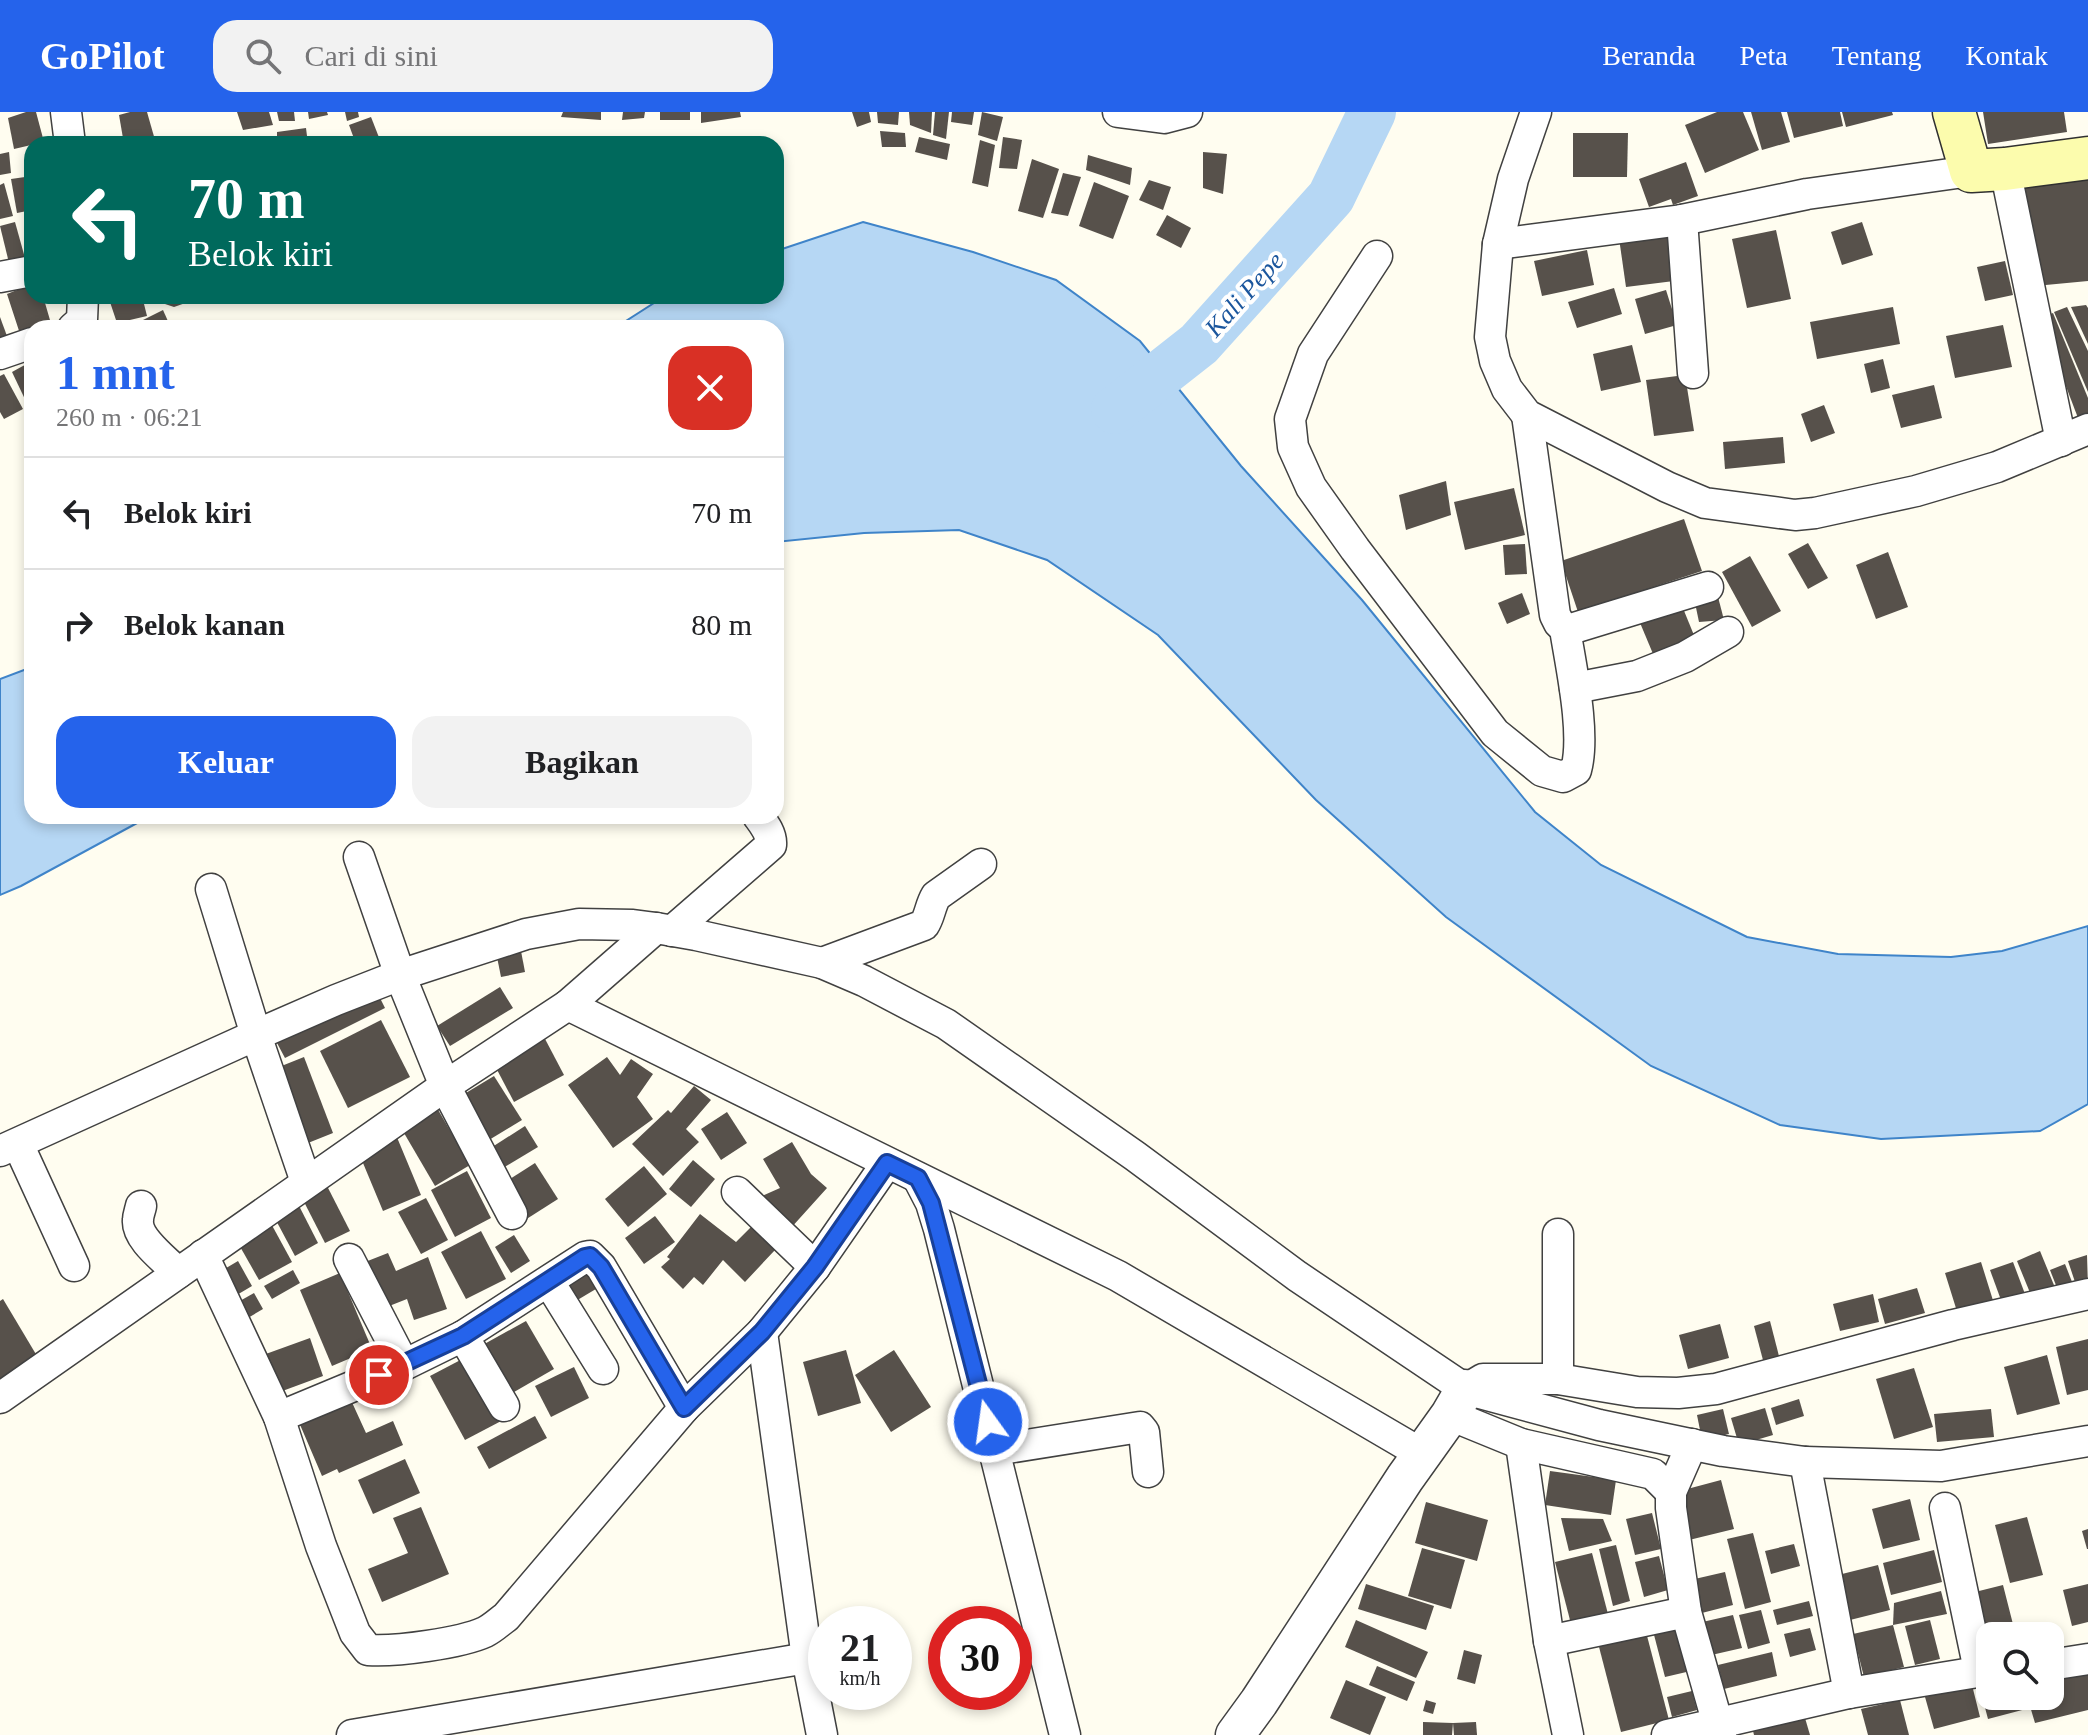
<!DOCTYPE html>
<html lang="id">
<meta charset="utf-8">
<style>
body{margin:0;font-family:"Times New Roman",serif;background:#f2f2f2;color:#202124;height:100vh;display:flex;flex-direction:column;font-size:30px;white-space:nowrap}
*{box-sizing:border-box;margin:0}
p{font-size:26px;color:#757577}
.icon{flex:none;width:44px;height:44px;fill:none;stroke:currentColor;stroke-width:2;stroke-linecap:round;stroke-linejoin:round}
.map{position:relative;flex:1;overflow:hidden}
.details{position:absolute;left:24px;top:208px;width:760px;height:504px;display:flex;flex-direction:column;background:#fff;border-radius:24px;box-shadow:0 4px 12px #0003}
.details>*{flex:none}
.guide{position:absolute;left:24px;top:24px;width:760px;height:168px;border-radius:24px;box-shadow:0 4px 12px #0003;background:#00695c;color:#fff;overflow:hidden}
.buttons{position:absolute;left:1976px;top:1510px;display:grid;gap:16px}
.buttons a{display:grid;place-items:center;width:88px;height:88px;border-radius:16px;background:#fff;box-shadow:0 4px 12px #0003;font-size:40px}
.speed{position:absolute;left:808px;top:1494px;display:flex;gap:16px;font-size:40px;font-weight:700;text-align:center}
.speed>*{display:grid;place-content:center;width:104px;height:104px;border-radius:50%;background:#fff;box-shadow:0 4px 12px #0003;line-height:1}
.speed small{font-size:20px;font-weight:400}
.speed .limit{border:12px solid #d22;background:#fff;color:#111}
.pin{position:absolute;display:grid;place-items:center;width:68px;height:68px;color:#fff;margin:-34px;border:4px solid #fff;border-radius:50%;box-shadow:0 2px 8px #0007}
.me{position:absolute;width:88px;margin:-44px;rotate:346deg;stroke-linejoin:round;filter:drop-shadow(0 0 6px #0008)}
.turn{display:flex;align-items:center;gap:28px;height:168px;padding:0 32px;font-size:36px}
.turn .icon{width:104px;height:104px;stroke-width:2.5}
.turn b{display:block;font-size:56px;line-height:68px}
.round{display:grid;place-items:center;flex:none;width:84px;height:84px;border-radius:24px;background:#f2f2f2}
.head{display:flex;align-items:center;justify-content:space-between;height:136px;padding:0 32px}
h1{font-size:48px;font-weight:700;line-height:60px;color:#2563eb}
.button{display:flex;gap:16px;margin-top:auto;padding:16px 32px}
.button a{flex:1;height:92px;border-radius:24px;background:#2563eb;color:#fff;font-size:32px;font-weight:700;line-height:92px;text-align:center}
.button a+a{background:#f2f2f2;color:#202124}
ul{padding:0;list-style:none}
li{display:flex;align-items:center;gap:24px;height:112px;padding:0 32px;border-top:2px solid #e0e0e0}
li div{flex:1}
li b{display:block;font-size:30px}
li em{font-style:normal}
header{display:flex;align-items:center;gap:48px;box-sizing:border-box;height:112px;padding:0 40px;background:#2563eb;color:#fff}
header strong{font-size:38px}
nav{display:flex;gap:44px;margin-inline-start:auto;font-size:28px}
.search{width:560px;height:72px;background:#f2f2f2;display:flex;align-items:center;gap:20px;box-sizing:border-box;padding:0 28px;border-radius:24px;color:#757577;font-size:30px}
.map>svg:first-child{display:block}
.water{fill:#b6d7f4;stroke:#3f84c9;stroke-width:2}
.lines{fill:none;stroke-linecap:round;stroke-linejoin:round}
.river{stroke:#b6d7f4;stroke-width:48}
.building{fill:#57514b}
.minor-casing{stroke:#414141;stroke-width:33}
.tertiary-casing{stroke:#414141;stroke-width:41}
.secondary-casing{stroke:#303030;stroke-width:45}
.minor{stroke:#fff;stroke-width:30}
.tertiary{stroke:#fff;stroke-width:38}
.secondary{stroke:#fcfcad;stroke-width:42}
.route-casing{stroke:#184099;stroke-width:20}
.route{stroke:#2563eb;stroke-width:14}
.labels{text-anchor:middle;stroke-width:8;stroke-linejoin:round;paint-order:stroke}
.water-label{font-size:26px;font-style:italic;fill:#1b569d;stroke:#fff}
</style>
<header>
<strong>GoPilot</strong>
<div class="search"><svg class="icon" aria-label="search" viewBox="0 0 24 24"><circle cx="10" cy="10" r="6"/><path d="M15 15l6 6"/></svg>Cari di sini</div>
<nav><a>Beranda</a><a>Peta</a><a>Tentang</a><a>Kontak</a></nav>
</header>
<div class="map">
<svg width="2088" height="1623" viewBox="0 0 2088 1623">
<rect width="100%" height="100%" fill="#fffdf0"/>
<!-- water -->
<g class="water">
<polygon points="863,110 973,140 1056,168 1140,229 1241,354 1362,488 1535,700 1601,753 1747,825 1838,842 1951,845 2002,839 2088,814 2088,992 2040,1019 1881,1027 1780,1013 1651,954 1446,805 1316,688 1158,523 1047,448 959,418 864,421 776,430 776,216 615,216 665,184 776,184 776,139"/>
<polygon points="32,555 32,704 150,704 21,774 0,783 0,567"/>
</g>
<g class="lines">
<!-- river -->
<polyline class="river" points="1115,298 1199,232 1331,85 1372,0"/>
</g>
<!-- building -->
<g class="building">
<polygon points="26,0 36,0 44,30 14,37 8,6"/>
<polygon points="130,0 147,0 155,28 135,32 124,32 119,3"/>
<polygon points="237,0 269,0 273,13 243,18"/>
<polygon points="277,0 294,0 295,9 279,9"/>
<polygon points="308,0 327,0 328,3 309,7"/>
<polygon points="345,0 358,0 359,5 347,9"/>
<polygon points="563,0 601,0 601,8 561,5"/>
<polygon points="623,0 645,0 644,6 622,8"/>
<rect x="660" y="0" width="30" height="8"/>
<polygon points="701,0 740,0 741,5 701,11"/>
<polygon points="852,0 869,0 871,10 857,15"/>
<polygon points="877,0 899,0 898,13 878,11"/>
<polygon points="909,0 932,0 931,21 910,13"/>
<polygon points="935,0 949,0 946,27 933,23"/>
<polygon points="952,0 974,0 972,13 951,10"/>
<polygon points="982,0 1003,5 997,29 978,23"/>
<polygon points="1717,0 1743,0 1759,38 1705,61 1685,13"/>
<polygon points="1751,0 1781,0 1790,30 1762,38"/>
<polygon points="1787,0 1840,0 1843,14 1794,26"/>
<polygon points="1842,0 1892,0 1893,3 1846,15"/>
<polygon points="1983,0 2064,0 2067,20 1988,32"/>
<polygon points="371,5 380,28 368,32 356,32 349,13"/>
<polygon points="306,16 308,32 277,32 277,20"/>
<polygon points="880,19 905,21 906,35 882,35"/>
<polygon points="1573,21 1628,21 1627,65 1573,65"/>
<polygon points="919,25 950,32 947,48 915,40"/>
<polygon points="1003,25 1022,28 1017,57 999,56"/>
<polygon points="980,28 995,33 988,75 972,71"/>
<polygon points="9,40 11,61 0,63 0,42"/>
<polygon points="1203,40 1227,42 1223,82 1203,76"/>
<polygon points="1088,43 1132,56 1130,73 1086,58"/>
<polygon points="1032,47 1059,57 1043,106 1018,99"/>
<polygon points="1686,50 1698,84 1673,93 1671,87 1649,95 1639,67"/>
<polygon points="2088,58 2088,169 2035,174 2014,69"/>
<polygon points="1063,61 1081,65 1068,104 1051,101"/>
<polygon points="32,64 32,98 17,101 11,67"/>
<polygon points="1149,68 1171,75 1163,98 1139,88"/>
<polygon points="1094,70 1129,84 1113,127 1079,114"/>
<polygon points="4,71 13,104 0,107 0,73"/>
<polygon points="1167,103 1191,116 1181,136 1156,123"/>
<polygon points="15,110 25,146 9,151 0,114"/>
<polygon points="1862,110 1873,143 1842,153 1831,120"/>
<polygon points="1776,118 1791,187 1747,196 1732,127"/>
<polygon points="1676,119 1682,168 1626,175 1619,126"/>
<polygon points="1587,138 1594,173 1542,184 1534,149"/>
<polygon points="2005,149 2013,183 1985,189 1977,155"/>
<polygon points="32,172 32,184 43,184 52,215 32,216 32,223 22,228 7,182"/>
<polygon points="1614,176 1622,202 1577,216 1568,190"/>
<polygon points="1666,178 1677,213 1645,222 1635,187"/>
<polygon points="108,184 142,184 147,204 117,211"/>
<polygon points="155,184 193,184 194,188 174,195 156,189"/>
<polygon points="2086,193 2088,196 2088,232 2071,195"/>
<polygon points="1893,195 1900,232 1817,247 1810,210"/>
<polygon points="2067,195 2088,239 2088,280 2054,200"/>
<polygon points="163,198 171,216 135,216 133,213"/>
<polygon points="2053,201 2088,286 2088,303 2078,306 2040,206"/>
<polygon points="0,205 7,224 0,228"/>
<polygon points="2003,213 2012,255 1955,266 1946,224"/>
<polygon points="1632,233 1641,270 1601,279 1593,242"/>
<polygon points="1883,247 1890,276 1871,281 1864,252"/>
<polygon points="32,249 32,302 12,260"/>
<polygon points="4,262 23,297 4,307 0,300 0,264"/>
<polygon points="1685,263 1694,319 1654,324 1646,268"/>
<polygon points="1934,273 1942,306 1901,316 1892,283"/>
<polygon points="1824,293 1835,321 1811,330 1801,302"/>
<polygon points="1783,325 1785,351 1725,357 1723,330"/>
<polygon points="1446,369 1451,403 1406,418 1399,383"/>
<polygon points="1514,376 1525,423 1465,438 1454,390"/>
<polygon points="1684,407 1702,459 1578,500 1561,449"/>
<polygon points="1808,431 1828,466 1808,477 1788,442"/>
<polygon points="1525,432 1527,462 1505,463 1503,433"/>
<polygon points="1888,440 1908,495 1876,507 1856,453"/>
<polygon points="1750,444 1781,499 1752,515 1722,460"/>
<polygon points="1522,481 1530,502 1507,512 1498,491"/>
<polygon points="1717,481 1724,508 1699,510 1694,486"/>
<polygon points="1680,489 1698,533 1656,549 1638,506"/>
<polygon points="521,839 525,860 501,865 497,845"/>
<polygon points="500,875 513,896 450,934 437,914"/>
<polygon points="377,880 385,896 285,946 277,931"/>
<polygon points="381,908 410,965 348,996 320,939"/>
<polygon points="544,925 564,963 514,990 494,952"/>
<polygon points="304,945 333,1021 303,1033 274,957"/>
<polygon points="607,945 620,963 631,947 653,962 637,985 653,1007 613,1036 568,973"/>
<polygon points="494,964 522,1008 484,1031 456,987"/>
<polygon points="694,974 711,988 686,1017 699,1030 663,1064 632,1032 668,998 671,1001"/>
<polygon points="433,989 470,1053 435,1074 397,1009"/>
<polygon points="727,1000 747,1031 721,1048 701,1017"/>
<polygon points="525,1014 538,1035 498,1059 486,1039"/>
<polygon points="396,1023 421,1083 383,1099 358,1039"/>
<polygon points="792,1030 811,1062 827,1076 790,1117 760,1085 780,1076 763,1047"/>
<polygon points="693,1048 715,1067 691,1095 669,1077"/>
<polygon points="535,1051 558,1087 525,1108 502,1072"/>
<polygon points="644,1054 667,1082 628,1115 605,1087"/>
<polygon points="467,1059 491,1106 455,1125 431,1078"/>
<polygon points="325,1070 350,1119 325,1131 300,1082"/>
<polygon points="295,1086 318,1131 295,1144 271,1099"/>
<polygon points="426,1086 448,1128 421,1142 398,1100"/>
<polygon points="700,1102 736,1130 751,1115 775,1138 745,1170 723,1148 703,1173 694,1165 683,1177 661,1155 670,1147 667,1145"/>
<polygon points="655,1104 675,1130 644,1152 625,1126"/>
<polygon points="268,1106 292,1150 259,1168 234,1124"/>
<polygon points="481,1119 506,1167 466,1187 441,1140"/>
<polygon points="514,1123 530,1149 511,1161 495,1135"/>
<polygon points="2040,1139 2056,1178 2033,1188 2017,1149"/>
<polygon points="388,1141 396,1159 428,1145 447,1197 414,1208 407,1187 379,1198 360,1152"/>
<polygon points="2087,1143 2088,1176 2078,1179 2068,1149"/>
<polygon points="238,1149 252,1174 230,1187 216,1162"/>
<polygon points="1981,1150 1996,1198 1960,1209 1945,1161"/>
<polygon points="2013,1150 2028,1190 2005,1199 1990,1158"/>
<polygon points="2065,1152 2076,1180 2061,1186 2050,1158"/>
<polygon points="589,1153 601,1174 569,1193 557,1173"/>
<polygon points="293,1158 300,1171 272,1187 264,1174"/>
<polygon points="340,1161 372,1237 332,1254 300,1178"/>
<polygon points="1917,1176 1925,1201 1885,1212 1878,1187"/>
<polygon points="254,1181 263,1197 241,1210 231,1194"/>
<polygon points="1873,1182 1879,1210 1840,1219 1833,1192"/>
<polygon points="3,1187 40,1249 0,1273 0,1189"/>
<polygon points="526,1209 554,1257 507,1284 479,1235"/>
<polygon points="1770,1209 1780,1248 1764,1252 1754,1214"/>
<polygon points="1720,1212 1729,1246 1688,1257 1679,1223"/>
<polygon points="310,1226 323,1264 277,1281 263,1243"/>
<polygon points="2088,1227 2088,1278 2067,1283 2056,1235"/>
<polygon points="846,1238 861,1291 818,1304 803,1250"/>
<polygon points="894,1238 931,1295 891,1320 855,1263"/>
<polygon points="470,1243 505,1307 465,1328 430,1264"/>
<polygon points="2047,1243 2060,1292 2017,1303 2004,1255"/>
<polygon points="574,1255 589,1286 551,1305 535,1274"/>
<polygon points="1914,1256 1933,1315 1894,1327 1876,1267"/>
<polygon points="350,1286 366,1321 393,1309 403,1333 339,1361 337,1357 322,1364 298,1308"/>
<polygon points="1799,1287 1804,1304 1776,1313 1771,1296"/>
<polygon points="1765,1296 1773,1323 1739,1333 1731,1306"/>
<polygon points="1723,1297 1729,1322 1702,1328 1697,1303"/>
<polygon points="1991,1297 1994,1325 1937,1330 1934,1302"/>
<polygon points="535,1304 547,1326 489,1357 477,1335"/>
<polygon points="405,1347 420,1381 373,1402 358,1368"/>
<polygon points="1550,1359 1616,1368 1611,1403 1545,1393"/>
<polygon points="1721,1368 1734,1417 1689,1428 1676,1380"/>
<polygon points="1910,1387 1920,1428 1883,1437 1872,1397"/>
<polygon points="1426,1390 1488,1408 1477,1449 1415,1431"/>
<polygon points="421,1395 449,1462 382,1490 368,1457 408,1441 393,1406"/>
<polygon points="1652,1401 1661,1437 1635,1443 1626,1407"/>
<polygon points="2027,1405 2043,1463 2010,1471 1995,1413"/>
<polygon points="1561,1406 1603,1407 1612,1429 1569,1439"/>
<polygon points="2088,1417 2088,1437 2087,1437 2082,1419"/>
<polygon points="1753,1421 1771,1490 1745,1497 1727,1427"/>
<polygon points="1794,1432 1800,1454 1771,1462 1765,1439"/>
<polygon points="1616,1433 1630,1489 1613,1494 1599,1437"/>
<polygon points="1422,1436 1465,1448 1451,1497 1408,1484"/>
<polygon points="1934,1438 1942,1470 1891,1483 1883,1451"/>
<polygon points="1592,1441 1608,1502 1571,1512 1555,1450"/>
<polygon points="1659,1444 1668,1478 1644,1485 1635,1450"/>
<polygon points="1878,1453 1890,1498 1846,1509 1834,1464"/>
<polygon points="1725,1460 1733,1493 1694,1503 1686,1469"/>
<polygon points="1366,1472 1434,1494 1426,1518 1358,1497"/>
<polygon points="2088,1472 2088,1510 2072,1514 2063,1478"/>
<polygon points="2003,1473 2016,1524 1990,1524 1990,1533 1981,1535 1967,1482"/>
<polygon points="1941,1479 1947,1502 1893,1513 1894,1491"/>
<polygon points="1809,1489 1813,1504 1777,1513 1773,1498"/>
<polygon points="1761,1498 1770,1531 1748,1537 1739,1503"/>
<polygon points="1733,1503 1742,1536 1707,1544 1698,1511"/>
<polygon points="1356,1508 1428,1540 1416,1566 1345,1535"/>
<polygon points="1930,1508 1940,1547 1915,1553 1905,1514"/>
<polygon points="1683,1511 1695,1558 1665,1565 1653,1519"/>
<polygon points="1893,1513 1904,1555 1864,1565 1853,1522"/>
<polygon points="1810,1516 1816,1538 1790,1545 1784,1522"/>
<polygon points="1646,1520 1669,1608 1621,1620 1598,1531"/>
<polygon points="1464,1538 1482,1543 1475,1572 1457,1567"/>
<polygon points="1772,1540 1777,1564 1724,1577 1718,1553"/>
<polygon points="1377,1554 1415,1570 1407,1589 1369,1573"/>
<polygon points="2076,1558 2078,1564 2088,1562 2088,1598 2035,1611 2027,1584 2050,1584 2050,1565"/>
<polygon points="1346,1568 1386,1585 1370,1623 1330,1606"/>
<polygon points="1990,1571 1990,1584 2023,1584 2026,1597 1988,1607 1979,1573"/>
<polygon points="1972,1573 1980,1605 1934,1617 1925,1585"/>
<polygon points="1692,1579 1697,1598 1672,1605 1667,1585"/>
<polygon points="1426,1588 1436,1591 1433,1602 1423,1599"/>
<polygon points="1900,1588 1909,1623 1868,1623 1861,1597"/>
<polygon points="1805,1606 1810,1623 1754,1623 1753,1619"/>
<polygon points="1423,1610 1453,1611 1452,1623 1423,1623"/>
<polygon points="1476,1610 1477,1623 1454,1623 1453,1611"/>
</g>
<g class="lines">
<defs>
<g id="minor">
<polyline points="66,0 70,32"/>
<polyline points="1118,0 1164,6 1187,0"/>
<polyline points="1536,0 1513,67 1498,132 1490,225 1495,249 1507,277 1527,303 1667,375 1705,391 1795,403 1815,401 1916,379 1997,355 2088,317"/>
<polyline points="2005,57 2061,329"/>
<polyline points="1682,108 1693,261"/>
<polyline points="1498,132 1682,108 1807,82 1971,59"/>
<path d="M1377,144L1313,242L1290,307L1293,335L1311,375L1355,437L1495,621L1542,659L1563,665L1576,658C1586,622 1571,555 1565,517L1559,511L1555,503L1527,303"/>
<polyline points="0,165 32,159"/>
<polyline points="73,216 82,208 83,184"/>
<polyline points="0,242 32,231"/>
<polyline points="1565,517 1574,516 1708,475"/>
<polyline points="1575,576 1637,564 1685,545 1728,520"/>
<polyline points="359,745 400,863 445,974 512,1102"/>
<polyline points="211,777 256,923 306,1070"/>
<path d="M672,819L771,733C772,722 764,712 758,704"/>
<path d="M822,851L924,813C930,804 930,794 936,784L981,752"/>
<polyline points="568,893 656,816"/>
<polyline points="18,1032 74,1154"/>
<polyline points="0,1039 256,923 336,888 400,863 526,822 579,812 633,813 656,816 696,823 822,851 864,869 946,912 1135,1044 1297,1164 1465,1277 1599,1313 1723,1339 1805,1350 1941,1354 2088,1329"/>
<polyline points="918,1066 931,1091 939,1117 1065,1623"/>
<polyline points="737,1080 815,1155"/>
<path d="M141,1094C140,1099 138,1103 138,1108C136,1127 166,1148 178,1161"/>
<polyline points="1558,1122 1558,1267"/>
<path d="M203,1143L279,1305L321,1434L355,1521L368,1538C396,1540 461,1531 485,1520C493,1516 499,1510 506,1505L684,1296L762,1220L815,1155L887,1051"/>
<polyline points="349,1147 404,1253"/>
<polyline points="549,1170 603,1257"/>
<polyline points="762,1220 807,1546 822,1623"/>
<polyline points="463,1224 504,1294"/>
<polyline points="1473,1273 1483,1267 1558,1267 1637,1280 1678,1281 1716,1277 1953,1213 2088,1182"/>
<polyline points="0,1286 445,974 568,893 1118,1164 1422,1342"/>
<polyline points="1450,1303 1521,1332 1653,1362 1671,1380"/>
<polyline points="279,1305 404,1253 463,1224 585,1145 590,1144 601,1155 684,1296"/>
<polyline points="1521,1332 1549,1529 1568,1623"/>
<polyline points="1692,1332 1671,1380 1671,1396 1686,1500 1721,1623"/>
<polyline points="995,1338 1140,1315 1144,1320 1148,1360"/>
<polyline points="1805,1350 1849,1581"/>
<polyline points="1945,1396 1979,1558"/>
<polyline points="1549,1529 1686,1500"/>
<polyline points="2050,1553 2088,1547"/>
<polyline points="352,1623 807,1546"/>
<polyline points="1667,1623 1849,1581 1990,1558"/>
</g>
<polyline id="tertiary" points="1235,1623 1259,1590 1405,1366 1450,1303 1465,1277"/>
<polyline id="secondary" points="1954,0 1971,59 2005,57 2088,46"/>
</defs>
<!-- minor casing -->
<use href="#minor" class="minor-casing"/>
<!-- tertiary casing -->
<use href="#tertiary" class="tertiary-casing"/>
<!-- secondary casing -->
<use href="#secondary" class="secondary-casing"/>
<!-- minor -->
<use href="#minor" class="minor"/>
<!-- tertiary -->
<use href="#tertiary" class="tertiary"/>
<!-- secondary -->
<use href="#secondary" class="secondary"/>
</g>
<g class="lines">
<defs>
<polyline id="route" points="379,1263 463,1224 585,1145 590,1144 601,1155 684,1296 762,1220 815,1155 887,1051 918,1066 931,1091 988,1310"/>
</defs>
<!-- route casing -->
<use href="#route" class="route-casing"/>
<!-- route -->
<use href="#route" class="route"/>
</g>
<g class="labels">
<!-- water labels -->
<g class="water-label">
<text transform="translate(1244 182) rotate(-48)" y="9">Kali Pepe</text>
</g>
</g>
</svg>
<div class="buttons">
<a><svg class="icon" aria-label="search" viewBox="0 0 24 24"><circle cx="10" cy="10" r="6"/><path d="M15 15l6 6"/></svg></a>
</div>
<div class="speed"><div>21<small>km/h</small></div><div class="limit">30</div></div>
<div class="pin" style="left:379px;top:1263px;background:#d93025"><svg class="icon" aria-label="arrive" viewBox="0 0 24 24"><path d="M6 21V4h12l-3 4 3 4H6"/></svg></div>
<svg class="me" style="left:988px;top:1310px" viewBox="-20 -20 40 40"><circle r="17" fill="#2563eb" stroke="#fff" stroke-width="3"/><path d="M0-11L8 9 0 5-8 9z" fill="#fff"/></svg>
<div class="guide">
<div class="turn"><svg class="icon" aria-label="left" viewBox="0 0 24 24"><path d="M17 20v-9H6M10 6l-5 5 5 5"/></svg><div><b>70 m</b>Belok kiri</div></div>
</div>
<section class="details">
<div class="head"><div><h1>1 mnt</h1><p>260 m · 06:21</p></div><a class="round" style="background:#d93025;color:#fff"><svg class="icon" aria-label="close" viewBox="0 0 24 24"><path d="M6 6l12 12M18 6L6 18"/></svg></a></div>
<ul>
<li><svg class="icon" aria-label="left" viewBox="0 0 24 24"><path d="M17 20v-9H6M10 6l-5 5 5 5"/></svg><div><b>Belok kiri</b></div><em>70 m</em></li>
<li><svg class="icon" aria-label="right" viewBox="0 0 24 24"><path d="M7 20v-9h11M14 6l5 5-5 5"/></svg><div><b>Belok kanan</b></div><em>80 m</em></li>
</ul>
<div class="button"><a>Keluar</a><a>Bagikan</a></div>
</section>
</div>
